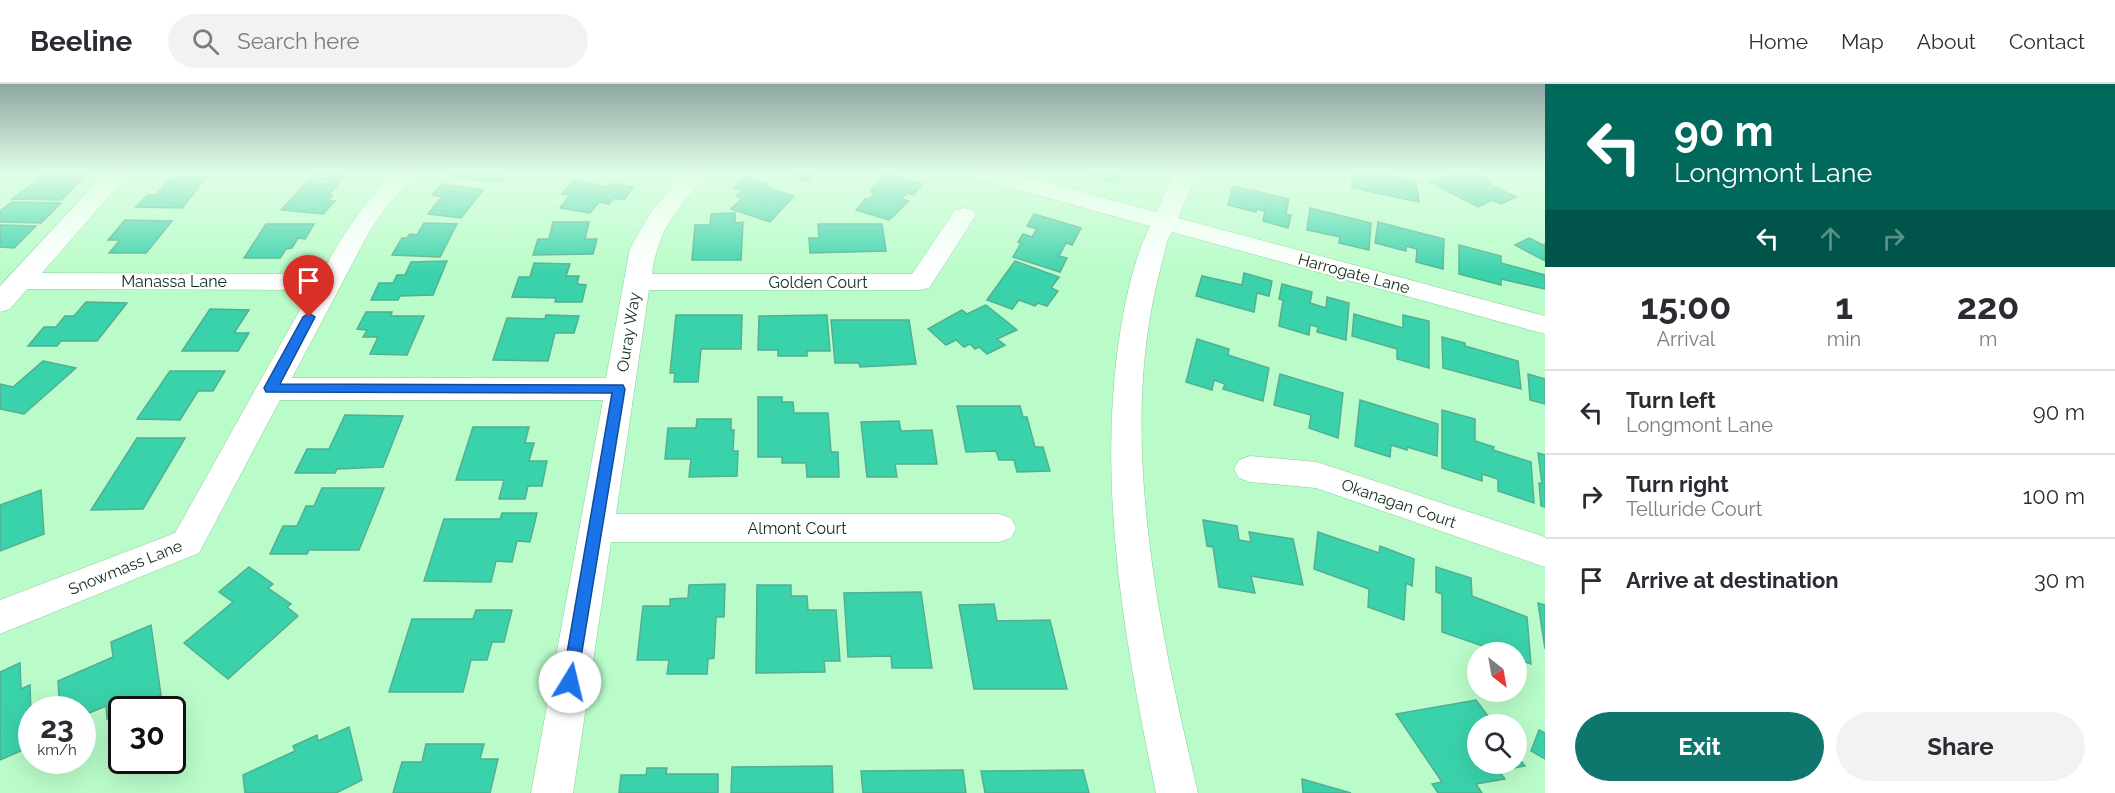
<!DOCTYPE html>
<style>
body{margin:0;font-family:Raleway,sans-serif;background:#f2f2f3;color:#2b2b33;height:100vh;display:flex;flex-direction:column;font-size:22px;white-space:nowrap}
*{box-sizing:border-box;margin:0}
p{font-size:20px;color:#7c7c81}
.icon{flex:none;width:33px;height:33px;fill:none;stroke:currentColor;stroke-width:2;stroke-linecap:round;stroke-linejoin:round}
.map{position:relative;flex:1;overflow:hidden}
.sheet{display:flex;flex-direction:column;background:#fff;width:570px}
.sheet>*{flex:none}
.top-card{background:#00695c;color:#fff;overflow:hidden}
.needle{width:39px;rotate:149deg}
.fabs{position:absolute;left:1467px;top:558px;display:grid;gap:12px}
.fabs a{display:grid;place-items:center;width:60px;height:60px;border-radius:50%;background:#fff;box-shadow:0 6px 24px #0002;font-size:30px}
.speed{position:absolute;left:18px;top:612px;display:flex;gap:12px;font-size:30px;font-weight:700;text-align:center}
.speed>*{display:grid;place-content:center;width:78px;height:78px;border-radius:50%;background:#fff;box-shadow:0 6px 24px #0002;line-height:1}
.speed small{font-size:15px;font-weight:400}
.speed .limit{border:3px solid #111;border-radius:9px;background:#fff;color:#111}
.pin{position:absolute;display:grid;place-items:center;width:51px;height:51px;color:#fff;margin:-62px -26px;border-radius:50% 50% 50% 0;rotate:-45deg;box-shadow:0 0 6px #0007}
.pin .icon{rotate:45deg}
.me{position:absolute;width:66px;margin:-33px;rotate:9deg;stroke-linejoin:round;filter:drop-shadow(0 0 4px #0008)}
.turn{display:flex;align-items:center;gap:21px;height:126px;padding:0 30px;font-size:27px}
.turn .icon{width:78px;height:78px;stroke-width:2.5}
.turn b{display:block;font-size:42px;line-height:51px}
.lanes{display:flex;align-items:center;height:57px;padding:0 30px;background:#0003;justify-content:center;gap:30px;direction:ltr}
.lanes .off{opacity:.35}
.eta{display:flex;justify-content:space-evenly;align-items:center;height:102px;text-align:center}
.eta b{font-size:36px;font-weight:700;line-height:42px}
.action{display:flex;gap:12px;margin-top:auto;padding:12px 30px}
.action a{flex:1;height:69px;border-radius:36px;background:#0f766e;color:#fff;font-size:24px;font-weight:700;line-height:69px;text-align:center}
.action a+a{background:#f2f2f3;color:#2b2b33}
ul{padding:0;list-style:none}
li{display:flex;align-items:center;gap:18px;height:84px;padding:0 30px;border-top:2px solid #e1e1e2}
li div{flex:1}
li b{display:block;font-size:22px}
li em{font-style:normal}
header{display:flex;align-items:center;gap:36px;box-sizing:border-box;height:84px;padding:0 30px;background:#fff;border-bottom:2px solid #e1e1e2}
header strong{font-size:28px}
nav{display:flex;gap:33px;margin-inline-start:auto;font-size:21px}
.search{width:420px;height:54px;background:#f2f2f3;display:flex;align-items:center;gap:15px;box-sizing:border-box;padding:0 21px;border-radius:33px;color:#7c7c81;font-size:22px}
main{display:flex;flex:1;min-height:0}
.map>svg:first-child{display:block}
.building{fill:#3ad2ab;stroke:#53ae93;stroke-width:1.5}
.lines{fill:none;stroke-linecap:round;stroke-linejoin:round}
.minor-casing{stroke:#8acc9b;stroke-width:1}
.minor{fill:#fff;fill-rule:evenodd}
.route{fill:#1a73e8;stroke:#114b97;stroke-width:1.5}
.labels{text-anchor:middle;stroke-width:4.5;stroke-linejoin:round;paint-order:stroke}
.street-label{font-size:16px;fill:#122d1a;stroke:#fff}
</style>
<header>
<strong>Beeline</strong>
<div class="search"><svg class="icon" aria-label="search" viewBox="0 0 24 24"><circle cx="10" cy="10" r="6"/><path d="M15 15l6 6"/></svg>Search here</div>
<nav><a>Home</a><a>Map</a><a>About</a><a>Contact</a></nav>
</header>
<main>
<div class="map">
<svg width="1545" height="709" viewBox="0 0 1545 709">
<rect width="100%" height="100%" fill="#b9fcc9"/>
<!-- building -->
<g class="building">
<polygon points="39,89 89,89 83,95 34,94"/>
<polygon points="315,89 349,89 340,98 310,94"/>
<polygon points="452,89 507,89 500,98 449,93"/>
<polygon points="783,89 815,89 808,97"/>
<polygon points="885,89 922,100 914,111 907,109 901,115 909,117 889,136 856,126 866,114 869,115 875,109 870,107"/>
<polygon points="1085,89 1123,89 1117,99"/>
<polygon points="1352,89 1380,89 1416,97 1419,118 1352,104"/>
<polygon points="1448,89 1476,89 1491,97 1487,99 1516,113 1501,120 1492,116 1478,123 1430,98"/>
<polygon points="745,93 767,100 765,102 794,112 770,138 731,125 742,114 736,112 742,107 734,104"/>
<polygon points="171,94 206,94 182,124 136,123 147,111 156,111"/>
<polygon points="38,96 81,96 61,116 12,115"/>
<polygon points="573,96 610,103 612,99 633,103 624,116 614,114 609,120 599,118 590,129 560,124 570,111 562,110"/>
<polygon points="308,97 338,100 328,111 333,111 328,117 335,117 323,130 281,126"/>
<polygon points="442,100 483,106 461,134 428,130 442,113 432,111"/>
<polygon points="1233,102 1289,115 1286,130 1291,131 1288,144 1263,137 1265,127 1257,125 1256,128 1228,121"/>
<polygon points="12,118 61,119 41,139 0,138 0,127"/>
<polygon points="1310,124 1371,139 1369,166 1339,159 1340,153 1307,146"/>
<polygon points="735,129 735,139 743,138 741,176 692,176 695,141 710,141 711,130"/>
<polygon points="1034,130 1081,144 1072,161 1066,159 1059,172 1067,174 1060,188 1013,173 1021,159 1018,158 1023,150 1032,153 1037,145 1027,142"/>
<polygon points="125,136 172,137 146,169 109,169 120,156 108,156"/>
<polygon points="553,138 589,138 585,155 597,155 593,170 533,171 538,155 549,155"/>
<polygon points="1378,138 1444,155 1443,185 1416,178 1417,165 1406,162 1406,167 1375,159"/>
<polygon points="424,139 457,140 440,173 392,171 402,154 407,154 410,150 417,151"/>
<polygon points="266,140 314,140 305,155 298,154 292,164 286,165 280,174 244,174"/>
<polygon points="818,140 882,140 886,167 810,169 809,154 819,154"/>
<polygon points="0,141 36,142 14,164 0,163"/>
<polygon points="1529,154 1543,161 1545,160 1545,177 1515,161"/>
<polygon points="1459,161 1501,172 1501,179 1545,191 1545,205 1501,195 1501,201 1459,190"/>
<polygon points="447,177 433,211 400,212 398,216 371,216 379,199 393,199 397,191 405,191 411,178"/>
<polygon points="1015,177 1059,193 1051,204 1058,207 1047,222 1038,219 1035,222 1019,216 1012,225 987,216"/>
<polygon points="534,179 570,180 566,192 579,192 577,200 586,201 582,218 555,218 556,214 512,213 519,193 530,193"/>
<polygon points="1244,189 1272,197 1269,212 1257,209 1254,228 1196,212 1202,192 1242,201"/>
<polygon points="1282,200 1312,208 1310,219 1326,224 1327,213 1349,219 1346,256 1317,248 1318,243 1310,241 1309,251 1279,242 1283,216 1279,215"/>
<polygon points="86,218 127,219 97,257 61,257 57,262 28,262 44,243 56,243 65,232 74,232"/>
<polygon points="986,221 1017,246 997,255 1005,261 987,270 979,263 975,265 970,260 964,263 956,256 946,261 928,245 962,226 967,230"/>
<polygon points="210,225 249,226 234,249 249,249 238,267 182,267"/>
<polygon points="366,228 392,228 391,232 424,232 407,271 370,270 378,253 363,253 367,246 357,245"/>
<polygon points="1354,230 1403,244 1403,231 1429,237 1429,284 1397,275 1397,265 1352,252"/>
<polygon points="546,231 579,232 574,249 555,249 548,277 493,276 507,234 545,235"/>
<polygon points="676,231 742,231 741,265 701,265 698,298 674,298 675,289 670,289"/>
<polygon points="827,231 830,267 807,267 807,272 778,272 778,266 758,266 759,232"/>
<polygon points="831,236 909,236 916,280 860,283 859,279 835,279"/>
<polygon points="1442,253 1465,259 1465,262 1518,277 1521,305 1443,284"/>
<polygon points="1197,255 1229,265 1228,271 1269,284 1263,317 1223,305 1225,300 1214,296 1212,306 1186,298"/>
<polygon points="43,277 76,284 24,330 0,325 0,300 13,303"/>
<polygon points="170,287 225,287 213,307 198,307 180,336 137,335"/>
<polygon points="1280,290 1343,309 1338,354 1309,344 1311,331 1274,321"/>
<polygon points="1528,290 1545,295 1545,320 1530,316"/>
<polygon points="758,313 782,313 782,318 793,318 794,329 828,329 831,368 838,368 839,393 807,393 806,379 782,379 782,373 758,373"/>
<polygon points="1360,316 1438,340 1437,372 1407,363 1407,366 1391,361 1390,373 1355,362"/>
<polygon points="957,322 1020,322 1023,333 1027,333 1035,363 1043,363 1050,387 1017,388 1014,376 999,376 996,367 966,368"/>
<polygon points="1442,326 1475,335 1475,357 1494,363 1493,366 1531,378 1534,419 1498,407 1498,395 1482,390 1482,397 1442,384"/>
<polygon points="345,331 403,332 383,383 337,385 335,389 295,389 307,365 329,365"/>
<polygon points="697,335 731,335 731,346 734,346 733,367 738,367 737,392 689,393 691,375 665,375 668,344 696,344"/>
<polygon points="899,337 901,347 932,346 937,380 895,380 897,393 867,393 861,338"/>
<polygon points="473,343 529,343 525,359 534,359 529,377 547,377 542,402 528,402 525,415 499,415 504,396 456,396"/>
<polygon points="137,354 185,354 143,425 91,426"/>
<polygon points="1538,369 1545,371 1545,423 1541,422 1539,399 1542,400"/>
<polygon points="322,404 384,404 359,466 309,466 307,470 270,470 283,442 297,442 306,422 314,422"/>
<polygon points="41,406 44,450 0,467 0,421"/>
<polygon points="502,429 537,429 530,458 517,457 512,478 496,477 491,498 424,497 444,435 500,435"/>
<polygon points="1203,436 1237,442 1239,456 1251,458 1249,448 1293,455 1303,501 1251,492 1255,509 1219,503 1213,463 1207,462"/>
<polygon points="1318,448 1379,469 1380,462 1414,475 1412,502 1406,499 1404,536 1368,523 1369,505 1314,485"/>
<polygon points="249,483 273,500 268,504 291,520 287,523 298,532 228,595 184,559 233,518 219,508"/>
<polygon points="1436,483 1471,494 1472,512 1527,533 1531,580 1516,575 1516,568 1500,568 1442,548 1442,510 1436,508"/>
<polygon points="725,500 724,533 716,533 714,574 708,575 707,590 667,590 669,576 637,576 643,522 670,522 670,515 688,514 689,501"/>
<polygon points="757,501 791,501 791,512 807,512 808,526 836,526 840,577 824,577 825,588 756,589"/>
<polygon points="921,508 932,584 892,584 891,572 848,573 844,509"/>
<polygon points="1538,519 1545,521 1545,565"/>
<polygon points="994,520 997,537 1050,536 1067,605 974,605 959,521"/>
<polygon points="476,526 512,526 504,558 492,558 487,576 471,576 463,608 389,608 412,535 473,535"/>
<polygon points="151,541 161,611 128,626 122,626 122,629 107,635 106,622 82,632 82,626 60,626 58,597 113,573 111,558"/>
<polygon points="20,579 21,605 30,601 32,662 0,676 0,588"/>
<polygon points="1476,616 1494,640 1478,640 1478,680 1516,680 1516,671 1525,682 1499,687 1505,695 1476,700 1482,709 1438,709 1432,700 1442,698 1396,630"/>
<polygon points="349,643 362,696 336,709 245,709 243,691 295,667 293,662 317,651 318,657"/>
<polygon points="1539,646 1545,649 1545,675 1531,667"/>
<polygon points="426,660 484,660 480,675 498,675 490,709 393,709 402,678 422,678"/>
<polygon points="832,682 833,709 731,709 732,683"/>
<polygon points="647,684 667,684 666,690 718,690 718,709 619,709 621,691 646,691"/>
<polygon points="963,686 966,709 863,709 861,687"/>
<polygon points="1083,686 1089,709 985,709 981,687"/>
<polygon points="1302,695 1351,709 1303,709"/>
</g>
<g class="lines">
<defs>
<g id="minor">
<path d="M105,89H129L42,189L321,190C342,152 363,120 393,89H417L387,122L369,148L292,294H606L630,164L651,128L684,89H709C703,98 694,106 687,114C667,137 656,159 652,190H912L955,126L964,124L973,126L976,131L933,198L929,204L920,206H649L616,430H999L1011,434L1016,444L1011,454L999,458H611L573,709H531L603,316H280L199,469L0,550V516L175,449L311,206L27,205L10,225L0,228V202Z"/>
<path d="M973,89H1012L1156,128L1174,89H1197L1178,134L1545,232V250L1172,148L1167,158C1161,183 1154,208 1150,233C1124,388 1163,559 1198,709H1156C1126,564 1099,417 1117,270C1123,227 1131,181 1150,142L976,94Z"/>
<polygon points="1250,372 1317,378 1545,453 1545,483 1316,404 1250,398 1239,394 1234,385 1239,376"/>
</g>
</defs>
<!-- minor casing -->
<use href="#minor" class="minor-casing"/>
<!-- minor -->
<use href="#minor" class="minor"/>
</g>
<!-- sky -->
<linearGradient id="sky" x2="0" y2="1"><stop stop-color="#8fa6a2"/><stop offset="0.47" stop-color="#e0fee7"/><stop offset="1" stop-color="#e0fee7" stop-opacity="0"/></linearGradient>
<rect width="1545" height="189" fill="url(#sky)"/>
<!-- route -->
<polygon class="route" points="309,229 315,233 280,300 623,301 625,305 576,604 570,606 564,604 562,598 612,309 266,308 264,304 303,233"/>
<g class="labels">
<!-- street labels -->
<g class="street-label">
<text transform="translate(1354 189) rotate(15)" y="6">Harrogate Lane</text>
<text x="174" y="203">Manassa Lane</text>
<text x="818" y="204">Golden Court</text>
<text transform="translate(628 248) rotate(-81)" y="6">Ouray Way</text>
<text transform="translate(1399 419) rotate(19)" y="6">Okanagan Court</text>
<text x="797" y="450">Almont Court</text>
<text transform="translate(125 483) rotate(-22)" y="6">Snowmass Lane</text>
</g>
</g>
</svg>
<div class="fabs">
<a><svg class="needle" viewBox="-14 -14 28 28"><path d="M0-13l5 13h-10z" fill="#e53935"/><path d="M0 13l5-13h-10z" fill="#7c7c81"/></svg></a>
<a><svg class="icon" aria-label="search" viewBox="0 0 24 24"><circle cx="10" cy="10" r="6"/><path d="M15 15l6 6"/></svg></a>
</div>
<div class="speed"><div>23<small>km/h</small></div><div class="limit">30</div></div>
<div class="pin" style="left:309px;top:233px;background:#d93025"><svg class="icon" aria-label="arrive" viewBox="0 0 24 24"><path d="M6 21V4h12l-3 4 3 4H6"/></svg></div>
<svg class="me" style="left:570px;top:598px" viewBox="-20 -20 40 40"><circle r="19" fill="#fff"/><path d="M0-13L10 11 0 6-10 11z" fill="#1a73e8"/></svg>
</div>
<section class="sheet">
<div class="top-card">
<div class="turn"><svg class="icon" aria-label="left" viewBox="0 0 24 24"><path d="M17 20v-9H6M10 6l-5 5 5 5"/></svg><div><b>90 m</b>Longmont Lane</div></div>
<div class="lanes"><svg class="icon" aria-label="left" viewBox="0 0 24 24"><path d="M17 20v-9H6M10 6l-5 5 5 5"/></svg><svg class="icon off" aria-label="ahead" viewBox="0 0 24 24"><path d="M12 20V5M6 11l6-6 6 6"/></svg><svg class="icon off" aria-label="right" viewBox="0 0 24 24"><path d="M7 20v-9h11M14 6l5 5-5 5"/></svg></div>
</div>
<div class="eta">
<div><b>15:00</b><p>Arrival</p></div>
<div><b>1</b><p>min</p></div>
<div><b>220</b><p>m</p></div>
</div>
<ul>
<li><svg class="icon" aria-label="left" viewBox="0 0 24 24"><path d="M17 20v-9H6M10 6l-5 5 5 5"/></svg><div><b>Turn left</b><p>Longmont Lane</p></div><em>90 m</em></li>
<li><svg class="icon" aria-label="right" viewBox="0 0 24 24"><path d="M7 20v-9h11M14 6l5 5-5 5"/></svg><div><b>Turn right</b><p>Telluride Court</p></div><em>100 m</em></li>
<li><svg class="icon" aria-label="arrive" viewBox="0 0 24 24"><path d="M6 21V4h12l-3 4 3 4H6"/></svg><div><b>Arrive at destination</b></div><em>30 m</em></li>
</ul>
<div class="action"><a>Exit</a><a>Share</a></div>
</section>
</main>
